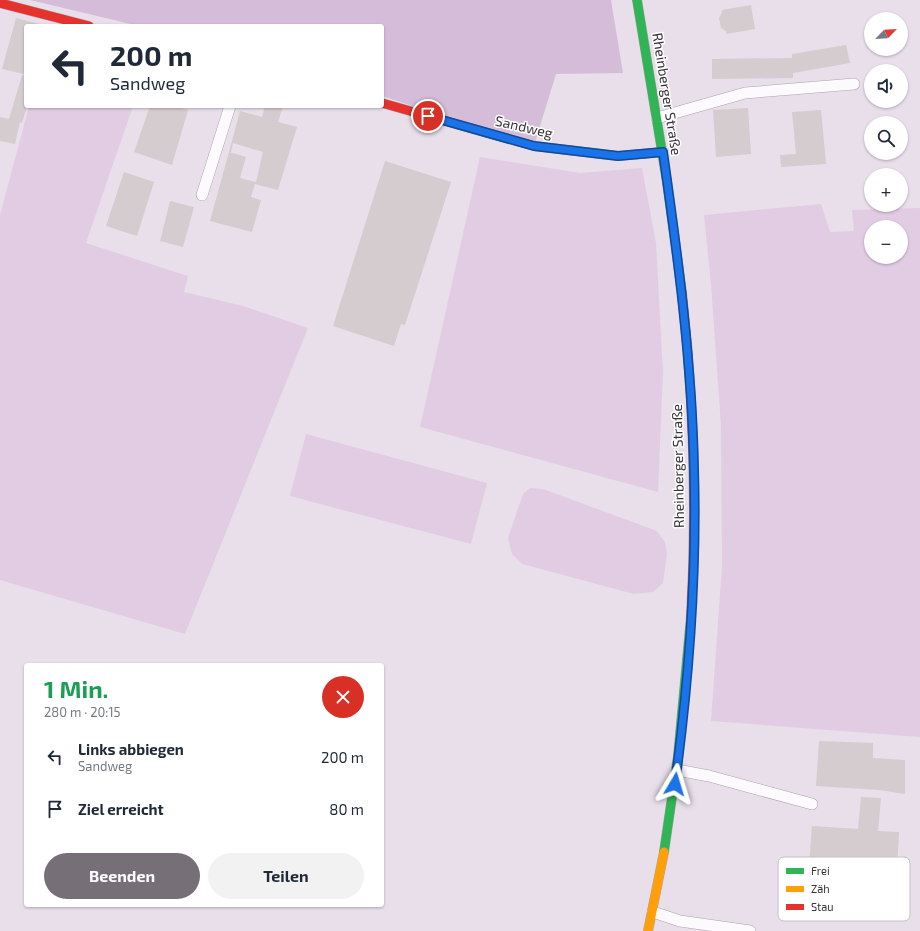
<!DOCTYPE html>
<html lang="de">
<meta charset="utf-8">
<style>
body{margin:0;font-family:"Exo 2",sans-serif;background:#f2f2f3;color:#1f2937;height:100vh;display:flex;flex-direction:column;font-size:15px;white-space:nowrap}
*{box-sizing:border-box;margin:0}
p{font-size:13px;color:#747a83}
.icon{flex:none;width:22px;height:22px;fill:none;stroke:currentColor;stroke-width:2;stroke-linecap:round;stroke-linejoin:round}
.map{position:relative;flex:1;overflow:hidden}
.sheet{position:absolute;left:24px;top:663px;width:360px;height:244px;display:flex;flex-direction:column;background:#fff;border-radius:4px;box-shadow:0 1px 3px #0004}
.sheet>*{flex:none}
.top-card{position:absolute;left:24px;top:24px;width:360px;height:84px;border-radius:4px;box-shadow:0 1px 3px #0004;background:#fff;color:#1f2937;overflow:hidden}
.needle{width:26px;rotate:65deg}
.buttons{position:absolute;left:864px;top:12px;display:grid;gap:8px}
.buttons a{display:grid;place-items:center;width:44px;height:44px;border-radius:50%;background:#fff;box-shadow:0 1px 3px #0004;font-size:20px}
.pin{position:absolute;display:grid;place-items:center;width:34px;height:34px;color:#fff;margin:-17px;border:2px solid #fff;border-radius:50%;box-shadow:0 1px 4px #0007}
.me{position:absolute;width:44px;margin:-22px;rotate:7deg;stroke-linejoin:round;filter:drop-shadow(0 0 3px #0008)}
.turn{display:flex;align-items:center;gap:14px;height:84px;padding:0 20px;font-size:18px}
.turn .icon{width:52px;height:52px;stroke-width:2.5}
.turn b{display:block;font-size:28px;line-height:34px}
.round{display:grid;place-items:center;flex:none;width:42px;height:42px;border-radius:21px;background:#f2f2f3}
.summary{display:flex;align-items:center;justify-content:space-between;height:68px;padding:0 20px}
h1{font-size:24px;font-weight:700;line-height:30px;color:#1e9e55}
.cta{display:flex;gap:8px;margin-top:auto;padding:8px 20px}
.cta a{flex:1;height:46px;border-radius:24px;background:#766f77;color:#fff;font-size:16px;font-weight:700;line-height:46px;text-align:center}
.cta a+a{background:#f2f2f3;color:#1f2937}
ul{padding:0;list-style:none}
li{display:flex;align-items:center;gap:12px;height:52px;padding:0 20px}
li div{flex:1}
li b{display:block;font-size:15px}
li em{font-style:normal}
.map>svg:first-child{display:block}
.green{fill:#e1cce4;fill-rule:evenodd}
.forest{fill:#d5bdd9}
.building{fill:#d4ccce}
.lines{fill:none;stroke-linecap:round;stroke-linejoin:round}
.lane-casing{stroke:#aba4ac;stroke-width:12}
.fast-casing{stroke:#aba4ac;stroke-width:10}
.slow-casing{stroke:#aba4ac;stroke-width:10}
.jam-casing{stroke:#aba4ac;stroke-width:10}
.lane{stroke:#fcfafc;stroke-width:11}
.fast{stroke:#30b455;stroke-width:9}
.slow{stroke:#ff9f0a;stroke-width:9}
.jam{stroke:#e5322d;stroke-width:9}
.route-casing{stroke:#114b97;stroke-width:10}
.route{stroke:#1a73e8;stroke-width:7}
.labels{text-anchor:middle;stroke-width:3;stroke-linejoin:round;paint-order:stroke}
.street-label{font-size:14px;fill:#383239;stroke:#fff}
.key{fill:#fff;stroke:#c3c2c4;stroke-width:1}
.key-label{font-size:11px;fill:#383239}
</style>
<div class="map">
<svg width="920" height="931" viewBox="0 0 920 931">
<rect width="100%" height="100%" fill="#e8dfea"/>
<!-- green -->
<g class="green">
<polygon points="29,106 133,106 86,243 188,276 184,292 243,306 308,328 185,634 0,580 0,215"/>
<polygon points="480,157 580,173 642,168 656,243 663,373 658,492 420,427"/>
<path d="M821,204L830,232L854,231L852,210L920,208V737L711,721L722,566L721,426L711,284L704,215ZM871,227H901V257H871Z"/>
<polygon points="306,434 487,483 471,544 290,496"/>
<polygon points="530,488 543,489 657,531 665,542 667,555 663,583 653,592 634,594 522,564 512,554 508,538 523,494"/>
</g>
<!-- forest -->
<polygon class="forest" points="30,0 611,0 623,73 556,74 534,146 382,96 382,26 139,26"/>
<!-- building -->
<g class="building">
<polygon points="751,5 755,29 726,34 726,31 721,28 719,18 722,13 722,10"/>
<polygon points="16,18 47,26 26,26 26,59 24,74 2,69"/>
<polygon points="846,45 850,63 793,73 793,78 712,79 712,59 792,58 792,54"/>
<polygon points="22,75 26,76 26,106 27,106 22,123 20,122 15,144 0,141 0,117 9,119"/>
<polygon points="150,106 175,106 188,110 172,165 134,152"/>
<polygon points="265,106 283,106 278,122 297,127 278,190 255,184 251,197 261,200 252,232 210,221 229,152 246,157 240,178 256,182 263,152 233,143 231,152 229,152 240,111 262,117"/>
<polygon points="748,108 751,154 716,157 713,110"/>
<polygon points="821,110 826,164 781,167 780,155 796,154 792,112"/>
<polygon points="385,161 451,182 405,325 401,324 394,346 333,326"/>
<polygon points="124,172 154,182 137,236 106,226"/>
<polygon points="170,201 194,207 183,247 160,241"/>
<polygon points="819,741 873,743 873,758 905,760 905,794 879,790 816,786"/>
<polygon points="861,797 881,798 878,831 899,832 897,869 825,864 825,866 809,865 812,826 858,829"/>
</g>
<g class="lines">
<defs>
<g id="lane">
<polyline points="657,118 745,93 854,84"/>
<polyline points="202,195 230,106"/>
<polyline points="677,770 709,776 812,804"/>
<polyline points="653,912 680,921 750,931"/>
</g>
<g id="fast">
<polyline points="637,0 667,182 682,293"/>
<polyline points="542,147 618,156 663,152"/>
<polyline points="664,852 678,756 691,617"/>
</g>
<polyline id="slow" points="648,931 664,852"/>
<g id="jam">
<polyline points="0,3 89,26"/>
<polyline points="382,103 534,146 542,147"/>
<path d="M682,293C694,401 697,509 691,617"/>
</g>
</defs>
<!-- lane casing -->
<use href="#lane" class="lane-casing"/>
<!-- fast casing -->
<use href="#fast" class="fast-casing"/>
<!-- slow casing -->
<use href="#slow" class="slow-casing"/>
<!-- jam casing -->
<use href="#jam" class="jam-casing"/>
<!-- lane -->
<use href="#lane" class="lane"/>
<!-- fast -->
<use href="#fast" class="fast"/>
<!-- slow -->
<use href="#slow" class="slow"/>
<!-- jam -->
<use href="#jam" class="jam"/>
</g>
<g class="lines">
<defs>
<path id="route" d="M428,116L534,146L618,156L663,152C678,257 692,363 694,469C697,574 689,680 675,784"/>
</defs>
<!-- route casing -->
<use href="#route" class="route-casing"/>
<!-- route -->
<use href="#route" class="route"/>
</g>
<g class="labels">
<!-- street labels -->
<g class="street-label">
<text transform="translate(667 94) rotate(81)" y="5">Rheinberger Straße</text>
<text transform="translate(524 127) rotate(13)" y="5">Sandweg</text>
<text transform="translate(678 466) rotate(-91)" y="5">Rheinberger Straße</text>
</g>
</g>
<!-- legend -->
<rect x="778" y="857" width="132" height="64" rx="6" class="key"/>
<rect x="786" y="868" width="18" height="6" fill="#30b455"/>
<rect x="786" y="886" width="18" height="6" fill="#ff9f0a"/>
<rect x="786" y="904" width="18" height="6" fill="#e5322d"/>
<g class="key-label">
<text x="811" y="875">Frei</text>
<text x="811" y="893">Zäh</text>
<text x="811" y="911">Stau</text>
</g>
</svg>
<div class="buttons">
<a><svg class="needle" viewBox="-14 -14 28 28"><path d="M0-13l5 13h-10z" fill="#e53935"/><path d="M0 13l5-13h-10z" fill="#747a83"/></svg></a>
<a><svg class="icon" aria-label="sound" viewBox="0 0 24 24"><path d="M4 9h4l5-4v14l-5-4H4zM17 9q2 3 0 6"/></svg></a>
<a><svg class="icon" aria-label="search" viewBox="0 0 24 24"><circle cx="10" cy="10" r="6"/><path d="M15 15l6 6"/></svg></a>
<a>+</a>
<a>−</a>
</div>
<div class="pin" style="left:428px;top:116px;background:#d93025"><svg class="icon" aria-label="arrive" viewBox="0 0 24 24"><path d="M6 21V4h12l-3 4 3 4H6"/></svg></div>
<svg class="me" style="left:675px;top:784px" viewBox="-20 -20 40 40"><path d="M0-17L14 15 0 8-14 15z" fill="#1a73e8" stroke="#fff" stroke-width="4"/></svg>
<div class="top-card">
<div class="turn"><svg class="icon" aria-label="left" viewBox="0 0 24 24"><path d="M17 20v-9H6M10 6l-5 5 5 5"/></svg><div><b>200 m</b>Sandweg</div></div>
</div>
<section class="sheet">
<div class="summary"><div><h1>1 Min.</h1><p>280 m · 20:15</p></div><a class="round" style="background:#d93025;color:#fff"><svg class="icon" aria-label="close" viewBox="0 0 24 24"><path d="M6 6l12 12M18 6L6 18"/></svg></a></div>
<ul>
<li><svg class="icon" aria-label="left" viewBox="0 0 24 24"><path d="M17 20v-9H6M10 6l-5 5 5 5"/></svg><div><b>Links abbiegen</b><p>Sandweg</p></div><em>200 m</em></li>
<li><svg class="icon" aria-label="arrive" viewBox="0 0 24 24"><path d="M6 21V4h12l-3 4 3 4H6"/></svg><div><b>Ziel erreicht</b></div><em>80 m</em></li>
</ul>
<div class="cta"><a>Beenden</a><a>Teilen</a></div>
</section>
</div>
